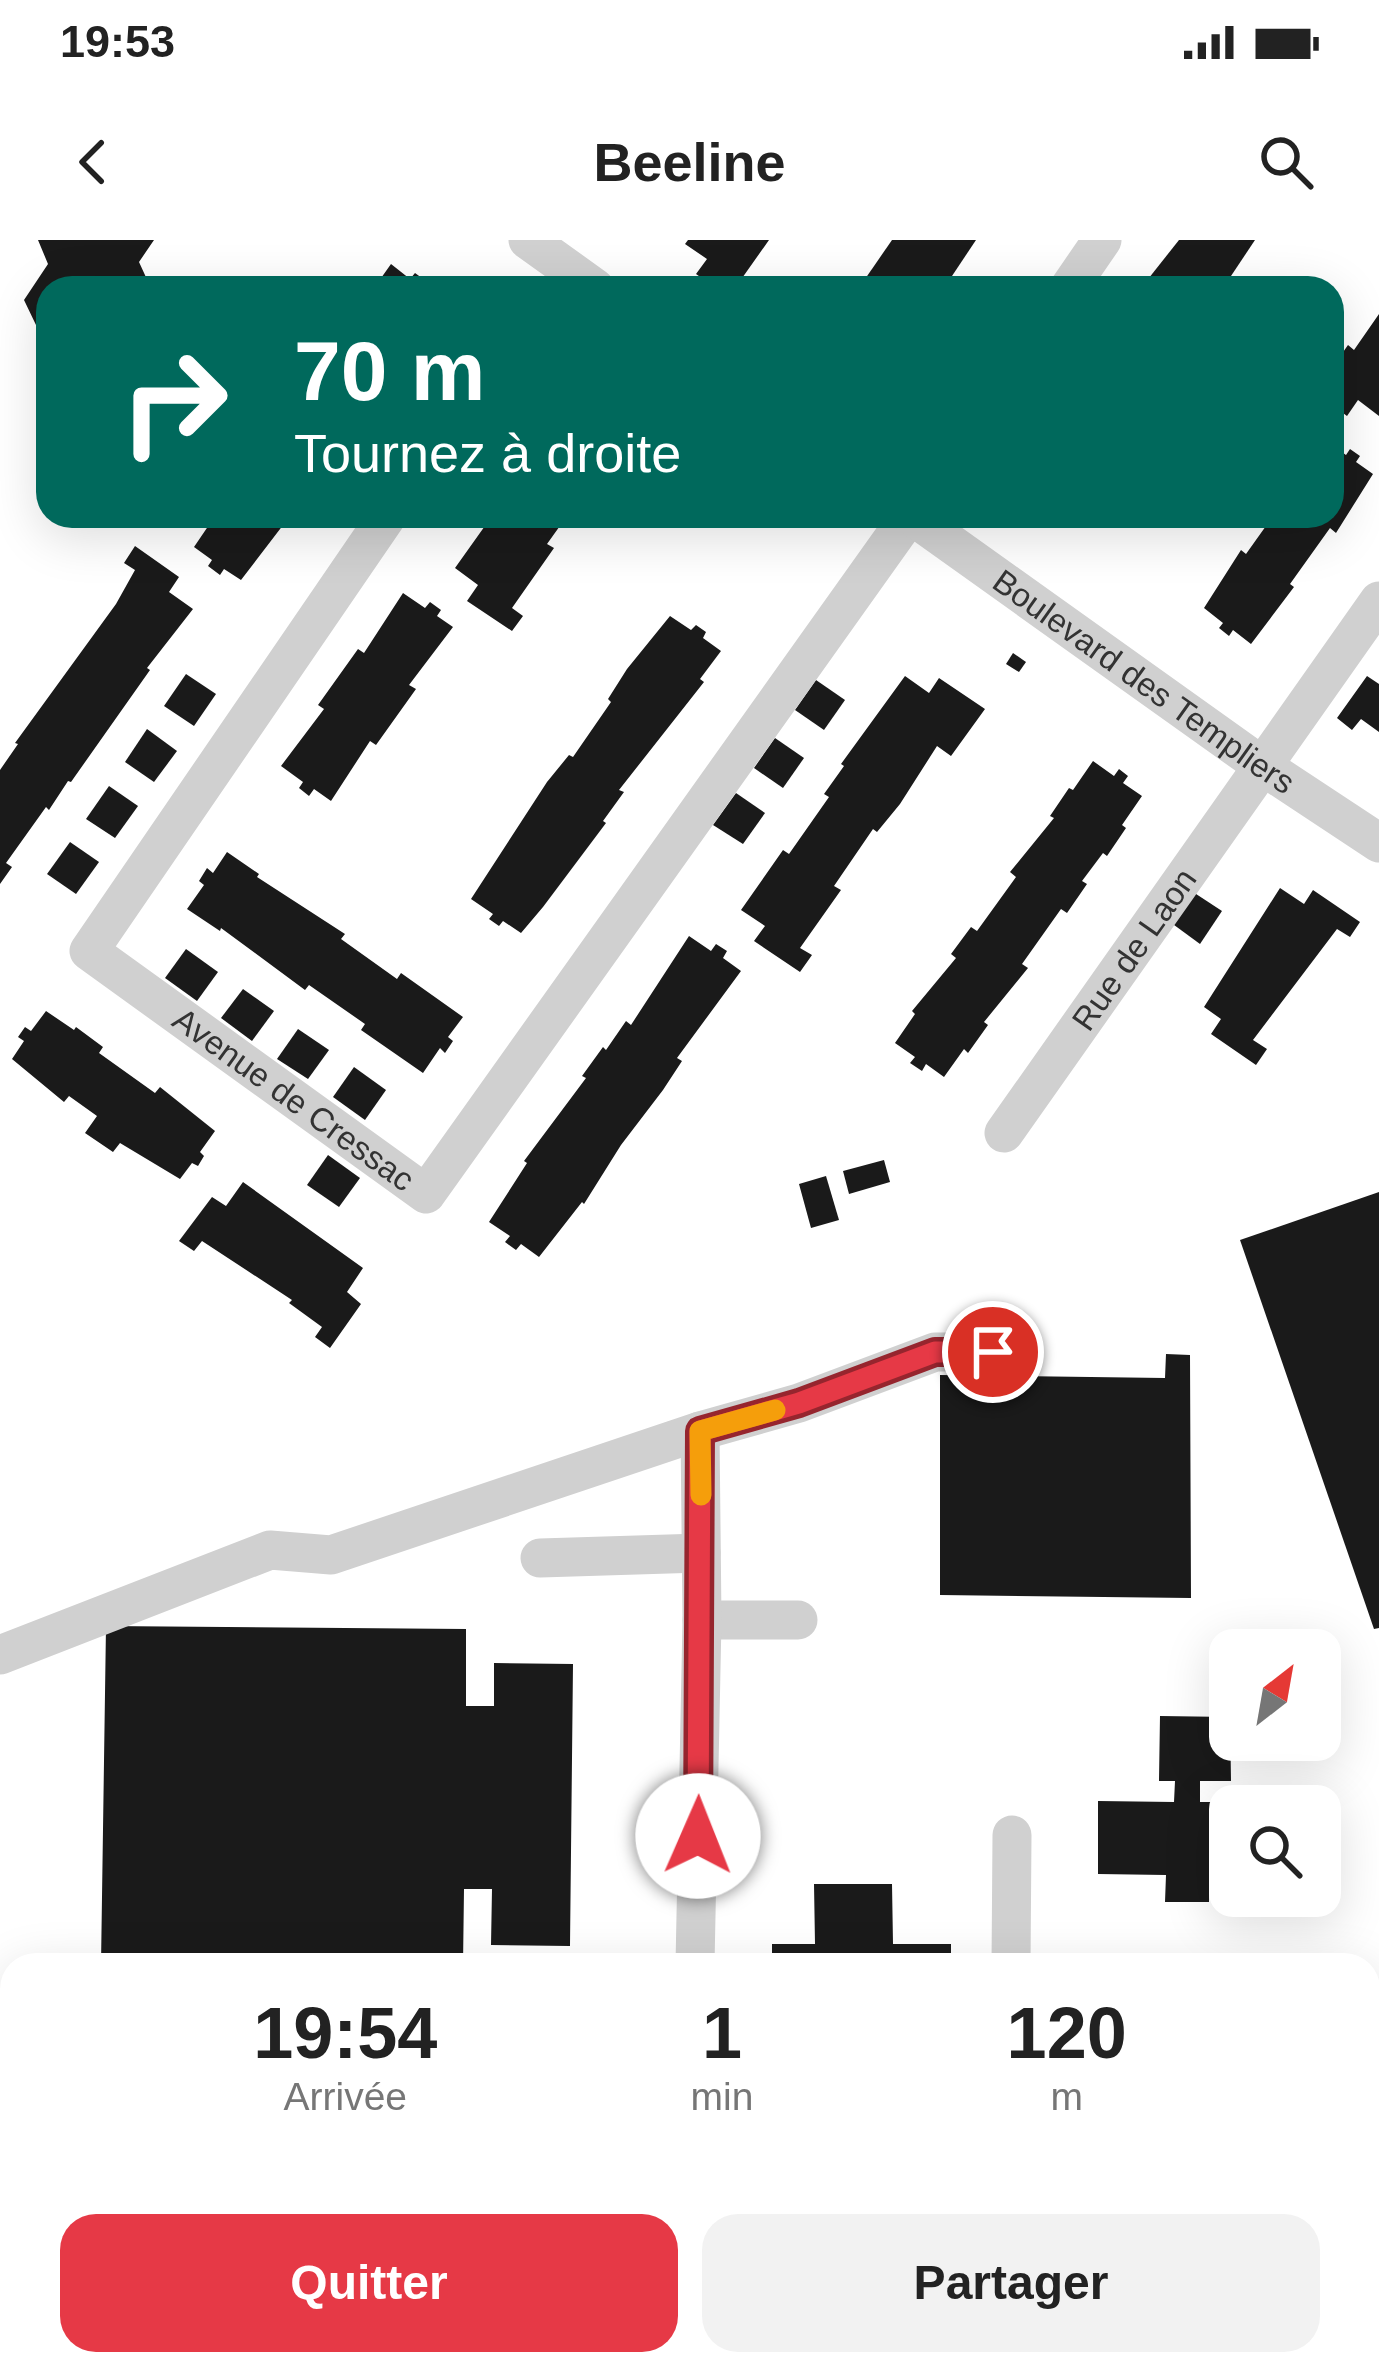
<!DOCTYPE html>
<html lang="fr">
<meta charset="utf-8">
<style>
body{margin:0;font-family:Arial,sans-serif;background:#f2f2f2;color:#222;height:100vh;display:flex;flex-direction:column;font-size:45px;white-space:nowrap}
*{box-sizing:border-box;margin:0}
p{font-size:39px;color:#767676}
.icon{flex:none;width:66px;height:66px;fill:none;stroke:currentColor;stroke-width:2;stroke-linecap:round;stroke-linejoin:round}
.map{position:relative;flex:1;overflow:hidden}
.panel{position:absolute;left:0px;top:1713px;width:1380px;height:423px;display:flex;flex-direction:column;background:#fff;border-radius:36px 36px 0 0;box-shadow:0 12px 48px #0002}
.panel>*{flex:none}
.hud{position:absolute;left:36px;top:36px;width:1308px;height:252px;border-radius:36px;box-shadow:0 12px 48px #0002;background:#00695c;color:#fff;overflow:hidden}
.needle{width:78px;rotate:31deg}
.tools{position:absolute;left:1209px;top:1389px;display:grid;gap:24px}
.tools a{display:grid;place-items:center;width:132px;height:132px;border-radius:24px;background:#fff;box-shadow:0 12px 48px #0002;font-size:60px}
.pin{position:absolute;display:grid;place-items:center;width:102px;height:102px;color:#fff;margin:-51px;border:6px solid #fff;border-radius:50%;box-shadow:0 3px 12px #0007}
.me{position:absolute;width:132px;margin:-66px;rotate:1deg;stroke-linejoin:round;filter:drop-shadow(0 0 9px #0008)}
.turn{display:flex;align-items:center;gap:42px;height:252px;padding:0 60px;font-size:54px}
.turn .icon{width:156px;height:156px;stroke-width:2.5}
.turn b{display:block;font-size:84px;line-height:102px}
.eta{display:flex;justify-content:space-evenly;align-items:center;height:204px;text-align:center}
.eta b{font-size:72px;font-weight:700;line-height:84px}
.primary-button{display:flex;gap:24px;margin-top:auto;padding:24px 60px}
.primary-button a{flex:1;height:138px;border-radius:36px;background:#e63946;color:#fff;font-size:48px;font-weight:700;line-height:138px;text-align:center}
.primary-button a+a{background:#f2f2f2;color:#222}
.status{display:flex;justify-content:space-between;align-items:center;height:84px;padding:0 60px;background:#fff;direction:ltr}
.status svg{height:33px;fill:currentColor}
header{display:flex;justify-content:space-between;align-items:center;height:156px;padding:0 60px;background:#fff;font-size:54px;font-weight:700}
.map>svg:first-child{display:block}
.building{fill:#1a1a1a}
.lines{fill:none;stroke-linecap:round;stroke-linejoin:round}
.path{stroke:#cdcdcd;stroke-width:8;stroke-dasharray:6 6;stroke-linecap:butt}
.minor{stroke:#d0d0d0;stroke-width:39}
.major{stroke:#ababab;stroke-width:51}
.route-casing{stroke:#96252e;stroke-width:30}
.route{stroke:#e63946;stroke-width:21}
.slow{stroke:#f59e0b;stroke-width:21}
.labels{text-anchor:middle;stroke-width:12;stroke-linejoin:round;paint-order:stroke}
.street-label{font-size:33px;fill:#333;stroke:#fff}
</style>
<div class="status"><b>19:53</b><svg viewBox="0 0 49 12"><path d="M0 12V9h3v3zM5 12V6h3v6zM10 12V3h3v9zM15 12V0h3v12zM26 1h20v11H26zM47 4h2v5h-2z"/></svg></div>
<header><svg class="icon" aria-label="back" viewBox="0 0 24 24"><path d="M15 5l-7 7 7 7"/></svg>Beeline<svg class="icon" aria-label="search" viewBox="0 0 24 24"><circle cx="10" cy="10" r="6"/><path d="M15 15l6 6"/></svg></header>
<div class="map">
<svg width="1379" height="2134" viewBox="0 0 1379 2134">
<rect width="100%" height="100%" fill="#fff"/>
<!-- building -->
<g class="building">
<polygon points="38,0 154,0 139,22 150,46 48,48 48,86 36,85 24,60 48,24"/>
<polygon points="688,0 769,0 740,41 750,48 716,48 696,34 707,19 685,4"/>
<polygon points="892,0 976,0 944,48 872,48 863,42"/>
<polygon points="1179,0 1255,0 1223,48 1141,48"/>
<polygon points="391,24 410,39 415,33 426,41 421,48 374,48"/>
<polygon points="1379,74 1379,176 1358,160 1347,176 1332,165 1332,128 1348,105 1354,110"/>
<polygon points="1332,205 1346,215 1350,209 1360,216 1356,222 1373,234 1336,293 1330,288 1290,344 1294,347 1251,404 1233,390 1229,396 1219,388 1223,383 1204,368 1241,310 1246,314 1273,276 1332,276"/>
<polygon points="211,276 290,276 241,340 224,329 220,335 208,326 212,320 194,307 213,279"/>
<polygon points="492,276 567,276 547,304 554,308 512,368 523,376 512,391 467,361 478,345 455,328"/>
<polygon points="135,306 179,337 169,352 193,369 147,428 150,430 71,542 68,541 49,570 46,567 6,623 12,627 0,644 0,530 18,504 15,503 116,364 135,330 124,323"/>
<polygon points="403,353 425,368 430,362 441,370 437,376 453,387 409,445 416,449 376,505 370,501 331,561 314,549 309,556 299,548 303,542 281,526 324,469 318,465 358,409 364,413"/>
<polygon points="670,376 691,390 696,385 706,392 703,398 721,411 700,439 704,442 619,550 624,552 603,581 606,583 543,667 521,693 503,681 499,686 489,679 493,674 471,659 547,542 569,515 573,517 611,462 608,459 627,429"/>
<polygon points="1013,413 1026,422 1019,432 1006,424"/>
<polygon points="186,434 216,454 194,486 164,466"/>
<polygon points="905,436 929,453 939,438 985,469 951,516 937,506 900,564 877,592 873,589 834,646 841,650 800,708 812,715 800,732 754,701 765,686 741,670 783,610 789,614 829,557 824,554 844,526 841,524"/>
<polygon points="1367,436 1379,444 1379,492 1361,479 1352,490 1337,478"/>
<polygon points="816,440 845,460 824,490 795,470"/>
<polygon points="147,489 177,511 154,542 125,522"/>
<polygon points="775,498 804,518 783,548 754,528"/>
<polygon points="1093,521 1114,536 1119,529 1128,536 1123,543 1142,556 1122,585 1126,588 1107,616 1103,613 1082,641 1087,644 1067,673 1061,669 1022,724 1028,728 984,782 988,785 968,813 964,809 944,837 926,824 922,831 910,823 915,817 895,803 915,774 912,771 956,718 951,714 971,687 977,691 1016,637 1010,632 1054,578 1050,576 1069,548 1073,550"/>
<polygon points="109,546 138,566 115,598 86,579"/>
<polygon points="736,553 765,573 743,604 713,585"/>
<polygon points="70,602 99,622 76,654 47,634"/>
<polygon points="227,612 259,634 257,637 345,694 341,699 397,739 401,733 463,777 448,797 453,801 445,813 440,808 423,833 361,790 365,784 309,745 305,750 221,688 220,691 187,669 204,645 199,641 207,628 213,633"/>
<polygon points="1280,648 1304,664 1313,650 1360,682 1350,697 1337,689 1253,800 1267,809 1256,825 1211,794 1221,779 1204,767"/>
<polygon points="1193,652 1222,671 1200,704 1170,682"/>
<polygon points="689,696 711,711 716,704 727,711 723,718 741,731 677,818 682,821 663,850 621,905 584,964 582,962 539,1017 521,1004 516,1010 505,1002 510,996 489,982 527,923 524,921 586,838 582,836 603,807 606,810 626,781 631,785"/>
<polygon points="186,709 218,732 197,761 165,738"/>
<polygon points="243,749 274,771 252,801 221,778"/>
<polygon points="46,771 74,790 76,787 103,807 99,813 155,853 160,847 215,891 200,912 204,916 198,926 192,923 180,939 120,903 113,912 85,893 97,876 69,856 64,862 12,819 24,801 18,797 25,787 31,791"/>
<polygon points="298,789 329,810 308,839 277,819"/>
<polygon points="354,827 386,850 365,880 333,857"/>
<polygon points="328,915 360,938 339,967 307,945"/>
<polygon points="884,920 890,942 849,954 843,931"/>
<polygon points="826,936 839,980 811,988 799,944"/>
<polygon points="243,942 363,1028 347,1052 361,1064 330,1108 315,1097 322,1087 289,1063 292,1060 202,1001 194,1011 179,1001 212,957 226,966"/>
<polygon points="1379,952 1379,1388 1374,1389 1240,1000"/>
<polygon points="1166,1114 1190,1115 1191,1358 940,1355 940,1135 1165,1138"/>
<polygon points="106,1386 466,1389 466,1466 494,1466 494,1423 573,1424 570,1706 491,1705 492,1649 464,1649 463,1725 101,1725"/>
<polygon points="1160,1476 1230,1477 1231,1541 1200,1541 1200,1562 1230,1562 1230,1634 1209,1634 1209,1662 1165,1662 1166,1635 1098,1634 1098,1561 1174,1562 1175,1541 1159,1541"/>
<polygon points="814,1644 892,1644 893,1704 951,1704 951,1725 772,1725 772,1704 815,1704"/>
</g>
<g class="lines">
<!-- path -->
<polyline class="path" points="0,1901 12,1901"/>
<!-- minor -->
<g class="minor">
<polyline points="528,0 595,48"/>
<polyline points="1069,48 1102,0"/>
<path id="s1" d="M387,276L89,711L426,954L909,276"/>
<path id="s2" d="M912,276L1261,525L1379,603"/>
<path id="s3" d="M1004,893L1379,361"/>
<polyline points="540,1318 701,1313"/>
<polyline points="702,1380 798,1380"/>
<polyline points="0,1415 270,1310 331,1315 700,1191 799,1163 935,1112 993,1112"/>
<polyline points="695,1725 702,1380 700,1191"/>
<polyline points="1011,1725 1012,1595"/>
<polyline points="1368,1855 1379,1855"/>
<polyline points="0,2084 12,2083"/>
<polyline points="1368,2092 1379,2092"/>
<polyline points="0,2115 12,2115"/>
<polyline points="1012,2124 1063,2134"/>
</g>
<!-- major -->
<g class="major">
<polyline points="0,1951 12,1951"/>
<polyline points="1368,1965 1379,1965"/>
<polyline points="0,2002 12,2002"/>
<polyline points="1368,2013 1379,2013"/>
</g>
</g>
<g class="lines">
<defs>
<polyline id="route" points="698,1596 700,1191 799,1163 935,1112 993,1112"/>
</defs>
<!-- route casing -->
<use href="#route" class="route-casing"/>
<!-- route -->
<use href="#route" class="route"/>
<!-- slow -->
<polyline class="slow" points="701,1255 700,1191 775,1170"/>
</g>
<g class="labels">
<!-- street labels -->
<g class="street-label">
<text dy="12" stroke="none"><textPath href="#s2" startOffset="285">Boulevard des Templiers</textPath></text>
<text dy="12" stroke="none"><textPath href="#s3" startOffset="225">Rue de Laon</textPath></text>
<text dy="12" stroke="none"><textPath href="#s1" startOffset="780">Avenue de Cressac</textPath></text>
</g>
</g>
</svg>
<div class="tools">
<a><svg class="needle" viewBox="-14 -14 28 28"><path d="M0-13l5 13h-10z" fill="#e53935"/><path d="M0 13l5-13h-10z" fill="#767676"/></svg></a>
<a><svg class="icon" aria-label="search" viewBox="0 0 24 24"><circle cx="10" cy="10" r="6"/><path d="M15 15l6 6"/></svg></a>
</div>
<div class="pin" style="left:993px;top:1112px;background:#d93025"><svg class="icon" aria-label="arrive" viewBox="0 0 24 24"><path d="M6 21V4h12l-3 4 3 4H6"/></svg></div>
<svg class="me" style="left:698px;top:1596px" viewBox="-20 -20 40 40"><circle r="19" fill="#fff"/><path d="M0-13L10 11 0 6-10 11z" fill="#e63946"/></svg>
<div class="hud">
<div class="turn"><svg class="icon" aria-label="right" viewBox="0 0 24 24"><path d="M7 20v-9h11M14 6l5 5-5 5"/></svg><div><b>70 m</b>Tournez à droite</div></div>
</div>
<section class="panel">
<div class="eta">
<div><b>19:54</b><p>Arrivée</p></div>
<div><b>1</b><p>min</p></div>
<div><b>120</b><p>m</p></div>
</div>
<div class="primary-button"><a>Quitter</a><a>Partager</a></div>
</section>
</div>
